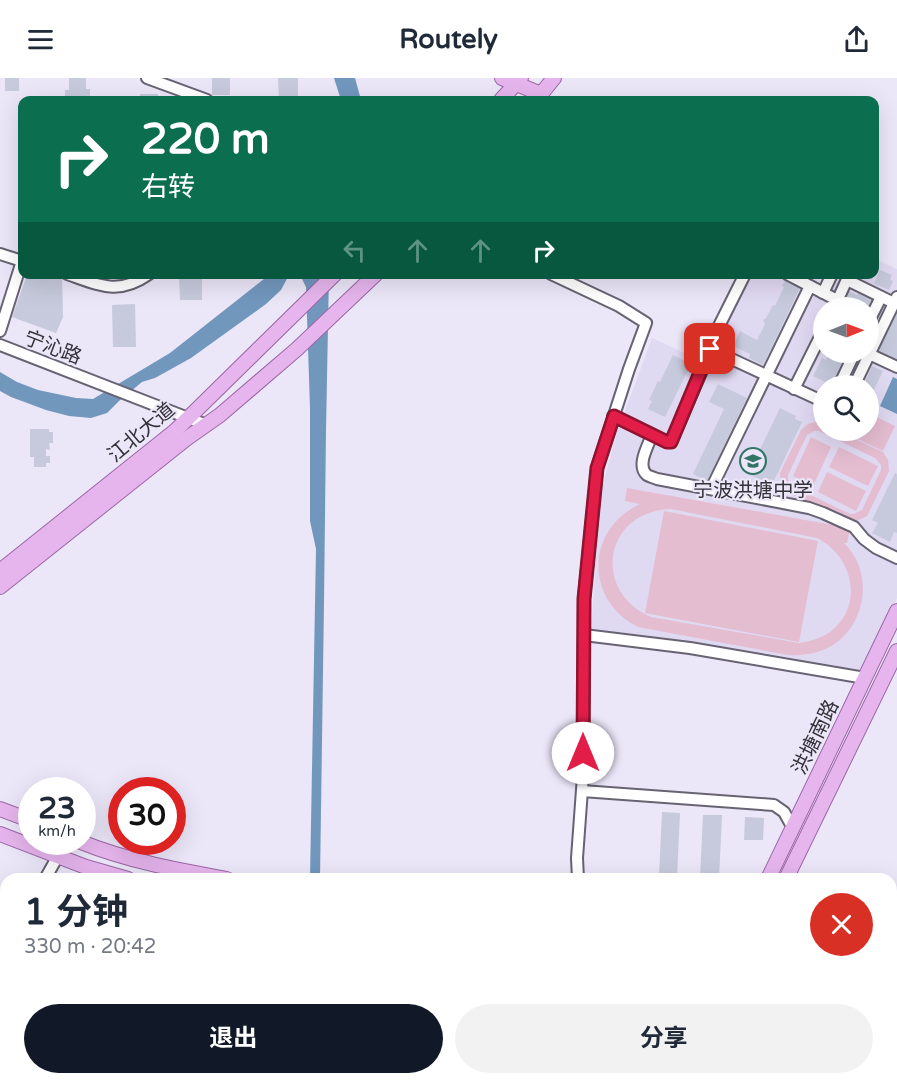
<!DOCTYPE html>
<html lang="zh">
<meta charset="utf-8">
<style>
body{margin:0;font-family:"Varela Round","Noto Sans SC",sans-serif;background:#f2f2f3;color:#1f2937;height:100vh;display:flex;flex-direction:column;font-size:22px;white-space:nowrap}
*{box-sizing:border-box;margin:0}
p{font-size:20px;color:#747a83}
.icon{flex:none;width:33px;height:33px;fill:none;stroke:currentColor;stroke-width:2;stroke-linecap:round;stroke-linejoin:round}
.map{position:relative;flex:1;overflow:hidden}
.drawer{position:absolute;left:0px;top:795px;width:897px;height:212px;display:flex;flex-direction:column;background:#fff;border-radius:18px 18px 0 0;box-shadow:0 6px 24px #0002}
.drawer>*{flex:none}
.top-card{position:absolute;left:18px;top:18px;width:861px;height:183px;border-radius:12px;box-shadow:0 6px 24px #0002;background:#0b6e4f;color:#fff;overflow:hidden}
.needle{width:39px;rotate:89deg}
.fabs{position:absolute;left:813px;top:219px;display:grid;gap:12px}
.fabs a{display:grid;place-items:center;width:66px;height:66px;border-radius:50%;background:#fff;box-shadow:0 6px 24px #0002;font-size:30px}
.speed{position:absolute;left:18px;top:699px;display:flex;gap:12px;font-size:30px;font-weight:700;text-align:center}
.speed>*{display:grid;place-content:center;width:78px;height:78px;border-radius:50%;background:#fff;box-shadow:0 6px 24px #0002;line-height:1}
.speed small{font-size:15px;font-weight:400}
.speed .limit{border:9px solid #d22;background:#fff;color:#111}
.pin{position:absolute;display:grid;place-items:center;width:51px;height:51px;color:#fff;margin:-26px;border-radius:12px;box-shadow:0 3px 9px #0006}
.me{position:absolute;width:66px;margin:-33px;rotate:0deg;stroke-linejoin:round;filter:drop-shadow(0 0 4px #0008)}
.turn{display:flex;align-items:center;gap:21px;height:126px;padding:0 24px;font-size:27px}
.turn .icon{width:78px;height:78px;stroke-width:2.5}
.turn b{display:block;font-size:42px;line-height:51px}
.lanes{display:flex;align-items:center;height:57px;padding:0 24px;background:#0003;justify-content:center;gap:30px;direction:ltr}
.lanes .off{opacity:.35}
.round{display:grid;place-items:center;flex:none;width:63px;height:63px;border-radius:32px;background:#f2f2f3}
.summary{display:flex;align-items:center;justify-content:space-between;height:102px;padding:0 24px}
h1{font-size:36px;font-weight:700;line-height:45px}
.button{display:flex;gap:12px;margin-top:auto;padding:12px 24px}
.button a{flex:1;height:69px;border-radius:36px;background:#111827;color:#fff;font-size:24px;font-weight:700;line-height:69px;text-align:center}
.button a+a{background:#f2f2f3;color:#1f2937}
header{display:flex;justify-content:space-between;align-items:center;height:78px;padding:0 24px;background:#fff;font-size:27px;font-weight:700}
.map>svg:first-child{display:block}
.built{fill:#e0d9f2;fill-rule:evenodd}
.green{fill:#e4bdd0;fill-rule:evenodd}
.water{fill:#7297bd}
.building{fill:#c6cadc}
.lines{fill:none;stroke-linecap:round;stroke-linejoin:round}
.minor-casing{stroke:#676372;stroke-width:14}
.major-casing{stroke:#9c67a6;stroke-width:16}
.minor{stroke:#fff;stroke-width:10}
.major{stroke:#e6b5ed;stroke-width:14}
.route-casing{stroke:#92132f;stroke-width:15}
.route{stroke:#e11d48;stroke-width:10}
.labels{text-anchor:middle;stroke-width:4.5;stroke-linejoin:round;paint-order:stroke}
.street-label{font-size:20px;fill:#333238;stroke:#ebe6f8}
.poi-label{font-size:20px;fill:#333238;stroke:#ebe6f8}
</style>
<header><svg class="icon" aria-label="menu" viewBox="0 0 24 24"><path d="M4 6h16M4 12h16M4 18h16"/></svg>Routely<svg class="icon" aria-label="share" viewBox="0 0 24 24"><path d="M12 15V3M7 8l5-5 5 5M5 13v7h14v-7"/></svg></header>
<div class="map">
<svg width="897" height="1006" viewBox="0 0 897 1006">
<rect width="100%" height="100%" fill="#ebe6f8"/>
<!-- built -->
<g class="built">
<path d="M875,181L897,191V520L863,592L822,588L791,582L591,552L601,413L618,352L652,260L699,282L742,197H802L822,207L827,197L874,196ZM824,230H868V274H824ZM824,308H868V352H824Z"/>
<polygon points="6,892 6,1000 264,1000 263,1006 72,1006 0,1001 0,904"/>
</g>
<!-- green -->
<g class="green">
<polygon points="869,335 895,348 883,373 841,353 868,352"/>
<path d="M815,344L823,346L824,352L838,353L883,374L888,382L889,393L867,438C860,442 855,444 847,443L789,415L781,406L780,395L801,352L808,346ZM814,353H819L875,380L881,387V392L862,432L854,436H850L792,408L788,402V397L807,357Z"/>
<polygon points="811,359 831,369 813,408 793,398"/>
<polygon points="839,369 878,388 868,408 829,389"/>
<polygon points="827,394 866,413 856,433 818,414"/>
<path d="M627,410L850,450L847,465H844C871,491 868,536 841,561C827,574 806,578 788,577L638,549C584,522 586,451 640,426L625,423ZM671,431L817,460C853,478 865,527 830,554C820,561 810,563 799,565L651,539C591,513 604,433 671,431Z"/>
<polygon points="664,433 818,463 799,564 645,535"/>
<polygon points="322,1000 532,1000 532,1001 531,1006 322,1006"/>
</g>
<!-- water -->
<g class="water">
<polygon points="334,0 355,0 361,22 341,22"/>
<polygon points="269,197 289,197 281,212 266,226 191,280 155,300 142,304 119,323 107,335 91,340 69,338 46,332 11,319 0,313 0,294 17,304 38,312 76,320 93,321 170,275"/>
<polygon points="300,197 329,197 326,352 324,524 320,801 310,801 316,471 310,443 310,330 306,209"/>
<polygon points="893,299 897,301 897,336 880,328"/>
</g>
<!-- building -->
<g class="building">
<rect x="5" y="0" width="14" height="13"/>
<polygon points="69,0 86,0 86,11 90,11 90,22 65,22 65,12 69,12"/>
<rect x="212" y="0" width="18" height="17"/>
<polygon points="278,0 298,0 298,22 279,22"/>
<rect x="140" y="16" width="18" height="6"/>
<polygon points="18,60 22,60 22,172 20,172"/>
<polygon points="880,192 892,197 890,202 893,203 889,212 874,206"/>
<polygon points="62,196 63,239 56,255 12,239 27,197"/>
<polygon points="179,196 202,196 202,222 180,222"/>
<polygon points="785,202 800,210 763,287 749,280 750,276 733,268 740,253 757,262 765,246 763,242 766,240 773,227 775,228 784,209 782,208"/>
<polygon points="846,212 857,217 859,213 875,220 868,234 868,230 838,230"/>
<polygon points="135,226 136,269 113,269 112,227"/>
<polygon points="897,226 897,283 875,272"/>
<polygon points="829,274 849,274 833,308 813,298 822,280 826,282"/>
<polygon points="673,277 691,286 665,339 648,331 652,323 649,322 658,303 660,304"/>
<polygon points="872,288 883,293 868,324 868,308 863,308"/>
<polygon points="718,306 747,320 707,403 693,396 724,331 709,324"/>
<polygon points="780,330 796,338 795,341 802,344 772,407 748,396"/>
<polygon points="30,351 49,351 49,354 53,354 53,365 49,365 50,372 46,371 46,378 50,378 50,385 46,385 46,389 34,389 34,379 30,379"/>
<polygon points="895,395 897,396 897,455 894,454 890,464 872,455 878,445 872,442"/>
<polygon points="662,734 680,735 677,799 659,798"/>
<polygon points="703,737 722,737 719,801 700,800"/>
<polygon points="745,739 764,740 763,762 744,762"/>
</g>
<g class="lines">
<defs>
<g id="minor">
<polyline points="147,0 207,22"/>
<polyline points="0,176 22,183"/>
<path d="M67,196C99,207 118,218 149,196"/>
<polyline points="551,196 619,228 646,245 629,291 597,390 584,521 583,698 577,780 578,801"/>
<polyline points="787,196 837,222"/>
<polyline points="847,202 894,225"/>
<polyline points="823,215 832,196"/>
<polyline points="834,230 849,197"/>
<polyline points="868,245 881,219"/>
<polyline points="0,253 22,183"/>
<polyline points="0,267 188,340 207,347"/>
<polyline points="710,271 824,324"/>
<polyline points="869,276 897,289"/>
<polyline points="839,308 855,274"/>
<polyline points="854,308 897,219"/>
<polyline points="794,311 824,251"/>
<polyline points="613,338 667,364 671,364 710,274 714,258 745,196"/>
<path d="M652,357C648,368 636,388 647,397C648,398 655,400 657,401L809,430L823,435L854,449L864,461L876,470L897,480"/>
<polyline points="711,411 810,208"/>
<polyline points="584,557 690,570 865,600"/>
<polyline points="582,713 774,727 784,734 793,750"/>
<polyline points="45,801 58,778"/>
<polyline points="0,884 6,873"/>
<polyline points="271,1006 271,1000"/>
</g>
<g id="major">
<polyline points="502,0 541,16"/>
<polyline points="537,21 554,0"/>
<polyline points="501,22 521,0"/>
<polyline points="0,493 175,353 335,196"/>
<polyline points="0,509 186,361 220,337 297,271 376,196"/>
<polyline points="0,731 32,743"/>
<polyline points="0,756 86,789 128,801"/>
<path d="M81,764C128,783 178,792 227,801"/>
<polyline points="768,801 897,533"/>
<polyline points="786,801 897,573"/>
<polyline points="891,845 897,845"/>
<polyline points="891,864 897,864"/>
<polyline points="674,1006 677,1000"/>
<polyline points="690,1006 693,1000"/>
</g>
</defs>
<!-- minor casing -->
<use href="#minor" class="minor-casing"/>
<!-- major casing -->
<use href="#major" class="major-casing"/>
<!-- minor -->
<use href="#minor" class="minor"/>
<!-- major -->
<use href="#major" class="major"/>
</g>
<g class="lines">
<defs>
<polyline id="route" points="583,675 584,521 597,390 614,338 667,364 671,364 710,271"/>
</defs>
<!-- route casing -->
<use href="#route" class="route-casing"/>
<!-- route -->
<use href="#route" class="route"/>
</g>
<!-- icons -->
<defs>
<symbol id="school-ring" viewBox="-11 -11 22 22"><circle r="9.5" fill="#ebe6f8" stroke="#327465" stroke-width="1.5"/><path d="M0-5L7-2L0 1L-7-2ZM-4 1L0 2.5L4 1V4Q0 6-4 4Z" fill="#327465"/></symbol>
</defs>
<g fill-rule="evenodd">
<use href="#school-ring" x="738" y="368" width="30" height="30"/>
</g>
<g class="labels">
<!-- street labels -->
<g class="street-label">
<text transform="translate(53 269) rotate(21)" y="7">宁沁路</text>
<text transform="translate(141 354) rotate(-40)" y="7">江北大道</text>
<text transform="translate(815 659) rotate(-64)" y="7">洪塘南路</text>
</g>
<!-- poi labels -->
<g class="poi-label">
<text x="753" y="419">宁波洪塘中学</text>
</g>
</g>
</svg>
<div class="fabs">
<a><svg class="needle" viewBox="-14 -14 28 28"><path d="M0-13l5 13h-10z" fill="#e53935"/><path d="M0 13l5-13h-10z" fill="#747a83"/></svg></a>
<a><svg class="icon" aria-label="search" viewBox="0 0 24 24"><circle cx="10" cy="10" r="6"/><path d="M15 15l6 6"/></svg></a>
</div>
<div class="speed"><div>23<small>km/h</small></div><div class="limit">30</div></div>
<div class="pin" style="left:710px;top:271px;background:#d93025"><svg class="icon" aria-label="arrive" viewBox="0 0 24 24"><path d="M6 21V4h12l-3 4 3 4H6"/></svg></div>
<svg class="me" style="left:583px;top:675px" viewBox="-20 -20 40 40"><circle r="19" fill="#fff"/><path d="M0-13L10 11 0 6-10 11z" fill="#e11d48"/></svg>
<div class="top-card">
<div class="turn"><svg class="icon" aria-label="right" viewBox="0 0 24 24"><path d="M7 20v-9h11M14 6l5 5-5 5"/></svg><div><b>220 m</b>右转</div></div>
<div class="lanes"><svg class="icon off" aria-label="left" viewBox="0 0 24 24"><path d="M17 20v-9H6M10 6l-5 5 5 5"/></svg><svg class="icon off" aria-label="ahead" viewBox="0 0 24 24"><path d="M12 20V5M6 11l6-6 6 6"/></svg><svg class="icon off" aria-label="ahead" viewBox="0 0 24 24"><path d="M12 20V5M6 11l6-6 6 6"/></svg><svg class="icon" aria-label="right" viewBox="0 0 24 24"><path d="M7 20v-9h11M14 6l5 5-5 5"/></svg></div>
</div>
<section class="drawer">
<div class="summary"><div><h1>1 分钟</h1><p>330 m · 20:42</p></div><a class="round" style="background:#d93025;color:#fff"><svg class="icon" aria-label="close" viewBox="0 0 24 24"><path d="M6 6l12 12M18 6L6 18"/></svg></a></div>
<div class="button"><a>退出</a><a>分享</a></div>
</section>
</div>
